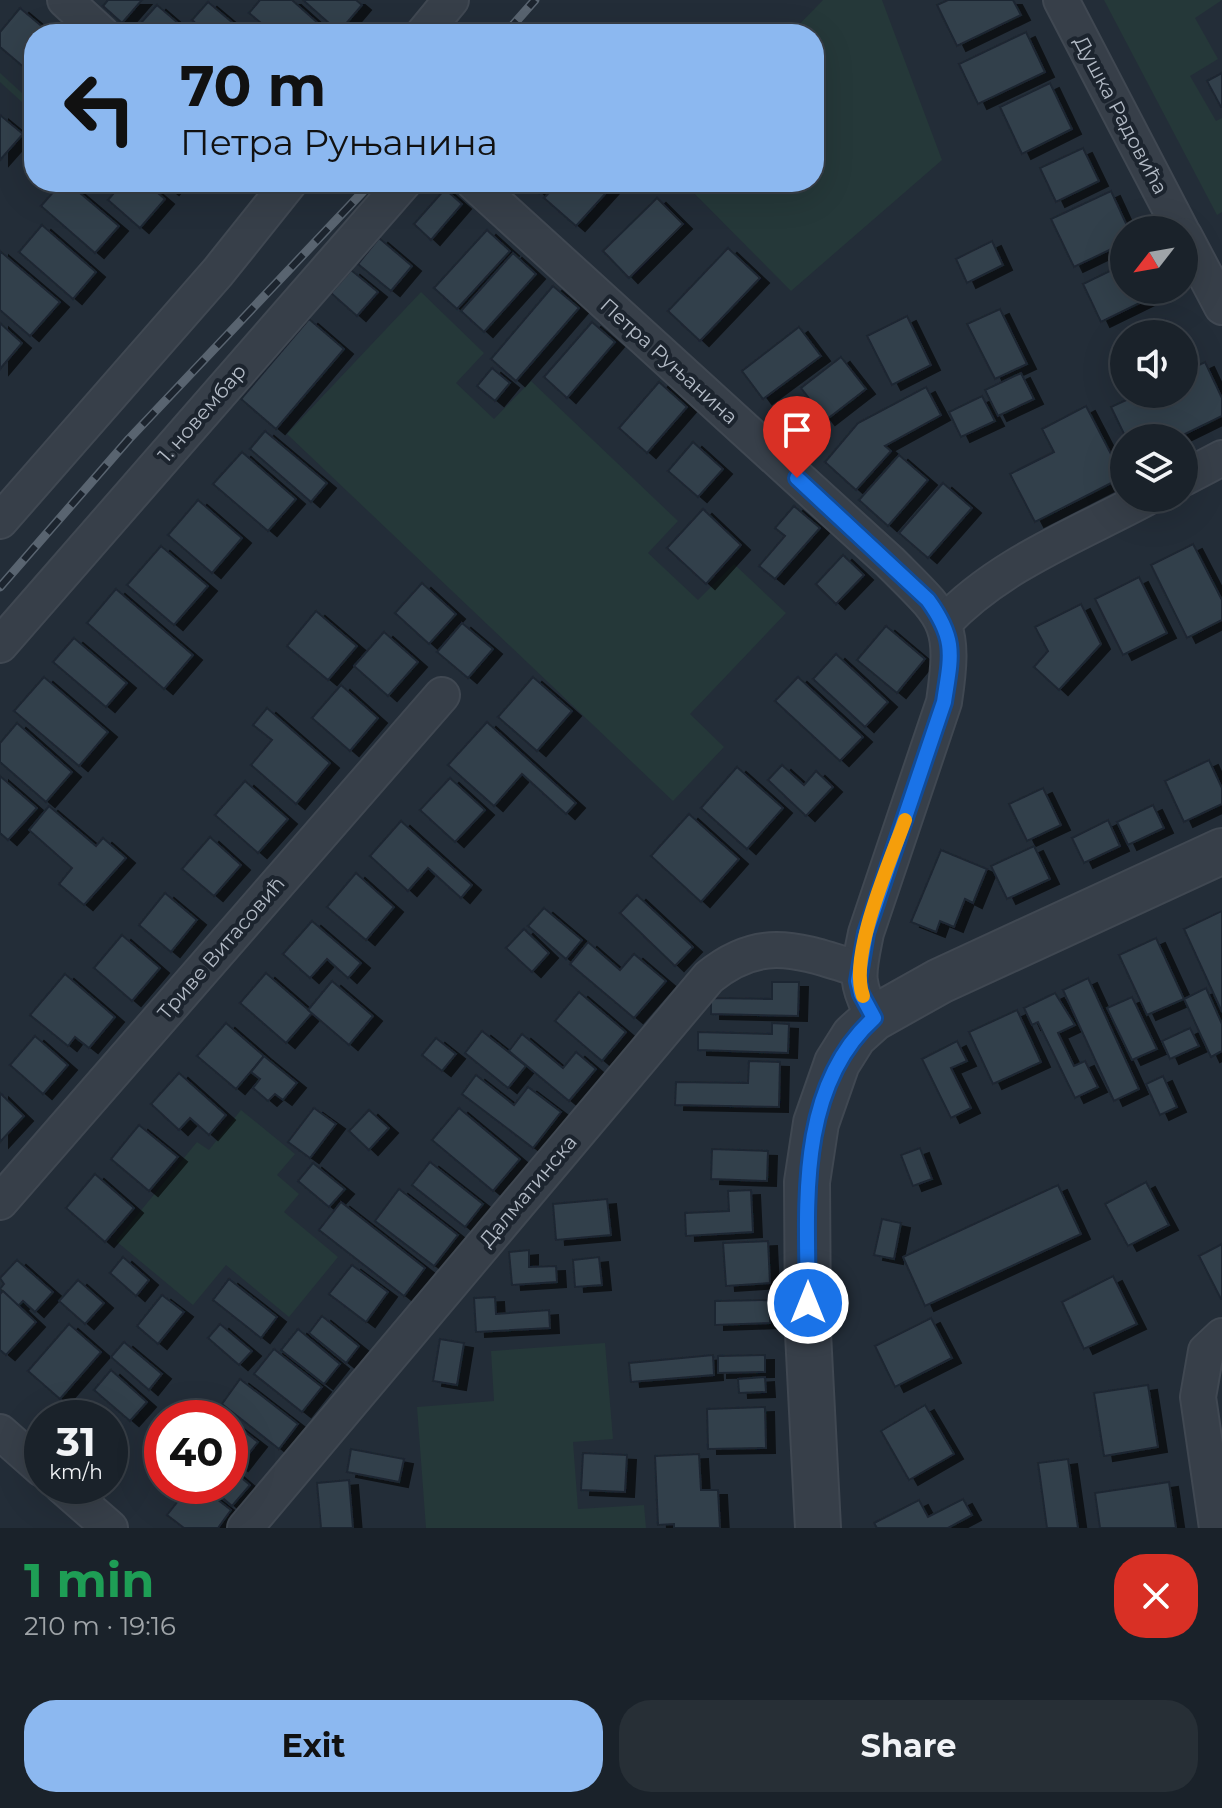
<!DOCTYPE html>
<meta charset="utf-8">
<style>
body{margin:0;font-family:Montserrat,sans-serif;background:#272f36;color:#f1f3f6;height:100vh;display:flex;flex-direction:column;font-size:30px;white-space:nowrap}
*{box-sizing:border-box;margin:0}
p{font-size:26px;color:#9fa4a8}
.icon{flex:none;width:44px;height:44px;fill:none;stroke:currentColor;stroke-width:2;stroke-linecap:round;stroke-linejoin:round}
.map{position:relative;height:1528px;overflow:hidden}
.sheet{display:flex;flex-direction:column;background:#1a222a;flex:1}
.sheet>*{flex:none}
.guide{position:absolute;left:24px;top:24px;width:800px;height:168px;border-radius:32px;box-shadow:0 8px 32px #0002,0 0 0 2px #383f47;background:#8cb8f0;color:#111;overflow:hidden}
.needle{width:52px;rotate:239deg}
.fabs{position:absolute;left:1110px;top:216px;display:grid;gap:16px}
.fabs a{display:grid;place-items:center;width:88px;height:88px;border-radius:50%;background:#1a222a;box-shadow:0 8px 32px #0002,0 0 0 2px #383f47;font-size:40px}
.speed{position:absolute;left:24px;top:1400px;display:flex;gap:16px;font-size:40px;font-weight:700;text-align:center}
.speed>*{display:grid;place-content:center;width:104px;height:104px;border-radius:50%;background:#1a222a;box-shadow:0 8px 32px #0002,0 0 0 2px #383f47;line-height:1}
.speed small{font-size:20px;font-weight:400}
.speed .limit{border:12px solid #d22;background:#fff;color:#111}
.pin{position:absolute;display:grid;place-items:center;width:68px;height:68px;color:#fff;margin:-82px -34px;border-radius:50% 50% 50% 0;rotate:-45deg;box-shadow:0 0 8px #0007}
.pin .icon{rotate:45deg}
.me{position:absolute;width:88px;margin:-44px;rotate:0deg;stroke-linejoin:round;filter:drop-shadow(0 0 6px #0008)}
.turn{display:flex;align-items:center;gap:28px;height:168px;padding:0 24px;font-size:36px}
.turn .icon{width:104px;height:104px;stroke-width:2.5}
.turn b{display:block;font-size:56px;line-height:68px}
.round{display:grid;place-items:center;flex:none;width:84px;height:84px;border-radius:32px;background:#272f36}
.headline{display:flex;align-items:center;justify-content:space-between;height:136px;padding:0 24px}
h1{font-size:48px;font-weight:700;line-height:60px;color:#1e9e55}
.button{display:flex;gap:16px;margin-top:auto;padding:16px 24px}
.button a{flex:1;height:92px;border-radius:32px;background:#8cb8f0;color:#111;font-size:32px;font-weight:700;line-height:92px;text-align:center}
.button a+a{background:#272f36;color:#f1f3f6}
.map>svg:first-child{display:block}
.green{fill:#253839}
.building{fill:#333f4c;stroke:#1e2630;stroke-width:2;filter:url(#shadow)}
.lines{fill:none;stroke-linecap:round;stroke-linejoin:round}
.minor-casing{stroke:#404852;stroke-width:38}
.tertiary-casing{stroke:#404852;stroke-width:48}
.minor{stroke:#373f49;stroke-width:34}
.tertiary{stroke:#373f49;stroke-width:44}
.rail-casing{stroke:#596470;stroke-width:9}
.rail{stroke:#1c242e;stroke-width:6;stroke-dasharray:18;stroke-linecap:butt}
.route-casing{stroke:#114b97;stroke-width:20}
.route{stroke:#1a73e8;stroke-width:14}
.slow{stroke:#f59e0b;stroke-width:14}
.labels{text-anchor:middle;stroke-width:8;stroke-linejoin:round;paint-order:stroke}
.street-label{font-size:20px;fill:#b2bac5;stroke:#1c242e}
</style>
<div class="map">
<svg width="1222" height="1528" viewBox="0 0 1222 1528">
<defs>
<filter id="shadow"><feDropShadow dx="9" dy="5" stdDeviation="0" flood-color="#0009"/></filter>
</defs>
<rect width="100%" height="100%" fill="#232d38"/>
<!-- green -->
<g class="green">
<polygon points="823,0 882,0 942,160 791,291 683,182 814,182 814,34 790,34"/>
<polygon points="1104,0 1222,0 1195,18 1218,59 1190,76 1216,121 1222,118 1222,212 1217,215"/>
<polygon points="0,73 34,104 34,113 0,82"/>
<polygon points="421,292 484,353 456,383 494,419 531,381 678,521 648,553 698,600 734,564 786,613 690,714 724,747 673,801 287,434"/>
<polygon points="241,1110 295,1154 277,1175 299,1194 284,1212 338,1257 289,1317 226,1265 193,1305 116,1241 197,1142 209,1150"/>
<polygon points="605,1343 613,1439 573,1442 578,1509 644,1505 646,1528 426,1528 417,1407 494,1401 491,1351"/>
</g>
<!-- building -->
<g class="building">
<polygon points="108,0 142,0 122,23 103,6"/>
<polygon points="260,0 292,0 319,24 310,34 274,34 249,13"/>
<polygon points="303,0 356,0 362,5 339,32"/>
<polygon points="948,0 1013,0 1021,15 957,46 937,5"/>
<polygon points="208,2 246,34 208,34 192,20"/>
<polygon points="157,5 178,23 169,34 131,34"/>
<polygon points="20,8 51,34 34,34 33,75 0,47 0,32"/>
<polygon points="1026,32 1045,72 978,104 959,64"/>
<polygon points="1222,73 1222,107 1221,107 1207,81"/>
<polygon points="1050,83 1072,129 1022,154 1000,107"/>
<polygon points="0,115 23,134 0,160"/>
<polygon points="1083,148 1099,181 1056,202 1040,168"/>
<polygon points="62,182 67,182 119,226 95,253 41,206"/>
<polygon points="123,182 145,182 165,199 140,228 108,200"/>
<polygon points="160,182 177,182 170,190"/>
<polygon points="528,182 550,182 539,193"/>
<polygon points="559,182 616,182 576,226 544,198"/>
<polygon points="445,189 462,204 431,240 414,224"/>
<polygon points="1111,191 1129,230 1124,230 1124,243 1074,267 1051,219"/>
<polygon points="657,198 683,224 629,278 603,251"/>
<polygon points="42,225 96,272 73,299 19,252"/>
<polygon points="487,230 510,251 457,309 434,288"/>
<polygon points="379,238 412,266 391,291 358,264"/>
<polygon points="992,241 1003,265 967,283 956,259"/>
<polygon points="728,248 760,278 700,341 668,311"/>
<polygon points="0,251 60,302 30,336 0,310"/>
<polygon points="513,253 536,274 484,332 461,311"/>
<polygon points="1124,264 1124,290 1156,290 1158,294 1101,322 1083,284"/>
<polygon points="351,270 378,292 357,316 331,293"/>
<polygon points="553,286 579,308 516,381 491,359"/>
<polygon points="1000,309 1027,364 995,379 967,324"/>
<polygon points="907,316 931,365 892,385 867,336"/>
<polygon points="309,319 344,349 276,429 241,399"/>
<polygon points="1165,320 1172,334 1136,334"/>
<polygon points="592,322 615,342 567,398 544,377"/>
<polygon points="0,323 22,343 0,369"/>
<polygon points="799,327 821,356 763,399 742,371"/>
<polygon points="841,357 866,389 826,420 801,388"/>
<polygon points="1205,362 1222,398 1222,416 1177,438 1126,438 1111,407 1139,394 1184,394 1184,372"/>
<polygon points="492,368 510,383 495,401 477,386"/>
<polygon points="1021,373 1034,399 998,416 985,390"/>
<polygon points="659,382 687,407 647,453 619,428"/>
<polygon points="926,387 941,415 885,446 891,451 856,490 825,462 858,423"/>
<polygon points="982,396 995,421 961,437 949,412"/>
<polygon points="1086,406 1123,477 1035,522 1010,474 1054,452 1042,429"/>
<polygon points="265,431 327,483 311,502 250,449"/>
<polygon points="693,442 723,469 698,497 668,471"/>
<polygon points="242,452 296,499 268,531 213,484"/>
<polygon points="899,455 928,480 888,526 859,500"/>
<polygon points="943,483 972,508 928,558 899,533"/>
<polygon points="198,500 242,538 212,573 168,535"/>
<polygon points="794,506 820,528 775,579 759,566 785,536 775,528"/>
<polygon points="703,509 741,545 706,584 667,548"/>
<polygon points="1193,544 1222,600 1222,620 1187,638 1151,565"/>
<polygon points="161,546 208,586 174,625 127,585"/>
<polygon points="843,555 864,575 836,604 816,584"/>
<polygon points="1139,577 1167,633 1123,655 1095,599"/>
<polygon points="422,583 456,614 429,644 395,613"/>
<polygon points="116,589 193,655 164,689 87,623"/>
<polygon points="1081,604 1101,644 1059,690 1034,667 1048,651 1035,627"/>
<polygon points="316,611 357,646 328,680 287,646"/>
<polygon points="462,623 493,649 468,678 437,652"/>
<polygon points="886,626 925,659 897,693 857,660"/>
<polygon points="384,632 418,662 388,696 354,666"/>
<polygon points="74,638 127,683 106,707 53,662"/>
<polygon points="836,654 888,702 865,727 813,679"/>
<polygon points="44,677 108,732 79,766 14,711"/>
<polygon points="533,677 572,711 537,751 498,717"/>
<polygon points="798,677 863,737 840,761 775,701"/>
<polygon points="341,685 378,718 350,751 312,718"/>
<polygon points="267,708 330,763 296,804 251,765 272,740 253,725"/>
<polygon points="487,722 576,803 566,814 522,774 494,806 448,765"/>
<polygon points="17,723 72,772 46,802 0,762 0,743"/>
<polygon points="1209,760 1222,788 1222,804 1184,822 1165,781"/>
<polygon points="782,765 804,785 816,771 833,787 806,816 768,780"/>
<polygon points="737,767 783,808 747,849 701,808"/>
<polygon points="0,776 37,808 8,840 0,833"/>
<polygon points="450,778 485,810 455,842 420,810"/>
<polygon points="245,781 288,819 258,853 215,815"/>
<polygon points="1043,788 1061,825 1027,841 1009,804"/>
<polygon points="1153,805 1164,828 1128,845 1117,822"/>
<polygon points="49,806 96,846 103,838 126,858 84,905 59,884 72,868 29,830"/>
<polygon points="689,814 739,859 701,902 651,856"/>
<polygon points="1108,820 1120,846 1084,863 1072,838"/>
<polygon points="401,821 472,885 461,898 428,868 408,891 370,856"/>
<polygon points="210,837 241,865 214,896 182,869"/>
<polygon points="1034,846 1050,879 1007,899 991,866"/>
<polygon points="941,850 987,869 973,903 965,899 954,927 940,921 936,932 911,922"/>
<polygon points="356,873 394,907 366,940 327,907"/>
<polygon points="165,893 197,920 171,952 139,925"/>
<polygon points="637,895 693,947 675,966 620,913"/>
<polygon points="544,908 582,940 566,959 528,926"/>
<polygon points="1222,911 1222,1012 1184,929"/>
<polygon points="312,921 361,963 348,978 327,959 310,978 283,954"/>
<polygon points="524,929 549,953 532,972 506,948"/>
<polygon points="122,935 160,968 132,1001 94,968"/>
<polygon points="1156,938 1184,999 1147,1015 1119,955"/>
<polygon points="588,942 620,970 634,954 666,981 634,1018 570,964"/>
<polygon points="266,973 312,1013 286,1043 240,1003"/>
<polygon points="65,974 115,1017 89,1048 75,1037 68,1046 30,1015"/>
<polygon points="1088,978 1139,1089 1114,1101 1063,990"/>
<polygon points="332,981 373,1016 349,1045 308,1010"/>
<polygon points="772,982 799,982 798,1016 711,1014 711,998 772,999"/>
<polygon points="1206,988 1222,1024 1222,1051 1211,1057 1184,999"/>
<polygon points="579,992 626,1032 602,1061 555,1021"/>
<polygon points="1055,993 1075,1025 1058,1033 1074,1066 1085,1061 1098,1087 1075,1098 1038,1022 1032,1025 1024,1008"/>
<polygon points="1132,997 1157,1049 1132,1060 1107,1008"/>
<polygon points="1017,1010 1041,1062 993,1084 969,1032"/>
<polygon points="226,1023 264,1056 236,1089 197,1056"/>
<polygon points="772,1023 789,1024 788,1053 698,1050 698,1032 772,1034"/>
<polygon points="1190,1028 1199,1046 1170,1059 1162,1041"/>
<polygon points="482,1031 526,1066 508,1088 465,1053"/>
<polygon points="522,1034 563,1068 576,1052 596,1069 569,1101 509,1051"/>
<polygon points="35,1036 68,1065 43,1094 10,1065"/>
<polygon points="436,1038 456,1054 442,1071 422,1055"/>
<polygon points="957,1041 967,1061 951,1068 971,1108 951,1118 922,1059"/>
<polygon points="264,1056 297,1083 283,1100 275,1094 268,1101 253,1088 260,1079 251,1072"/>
<polygon points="749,1061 780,1062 779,1107 675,1105 676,1082 748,1083"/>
<polygon points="179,1073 226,1115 209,1135 190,1118 179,1130 151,1104"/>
<polygon points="476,1075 514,1105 528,1087 561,1112 533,1148 462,1094"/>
<polygon points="1163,1076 1177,1107 1160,1115 1146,1084"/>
<polygon points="0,1093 24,1116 0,1142"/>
<polygon points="314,1108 336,1124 310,1158 288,1142"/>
<polygon points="459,1108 520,1159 493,1191 432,1140"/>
<polygon points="369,1110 389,1128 369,1150 349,1131"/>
<polygon points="139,1125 178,1157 149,1191 111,1159"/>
<polygon points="920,1148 932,1179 913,1186 901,1155"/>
<polygon points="712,1149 768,1151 767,1181 711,1179"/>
<polygon points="430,1162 483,1204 465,1227 412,1185"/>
<polygon points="313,1163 345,1189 329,1207 298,1181"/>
<polygon points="95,1174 134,1208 105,1242 66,1208"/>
<polygon points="1146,1182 1169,1225 1128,1246 1105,1204"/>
<polygon points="1058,1185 1081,1234 925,1306 903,1257"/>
<polygon points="399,1189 458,1235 434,1266 375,1221"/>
<polygon points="751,1190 753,1232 686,1236 685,1213 729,1211 728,1191"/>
<polygon points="607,1199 611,1235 556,1240 553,1204"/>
<polygon points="341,1202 425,1268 404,1296 319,1230"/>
<polygon points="882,1219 901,1223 894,1259 874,1255"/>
<polygon points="768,1241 770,1283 726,1286 723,1243"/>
<polygon points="1222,1244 1222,1299 1221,1299 1199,1256"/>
<polygon points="529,1250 529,1267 556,1266 557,1282 512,1285 509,1252"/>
<polygon points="123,1257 149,1280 136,1296 110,1273"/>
<polygon points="599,1257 602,1285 575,1287 573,1260"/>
<polygon points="17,1260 53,1292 35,1312 23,1301 18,1306 0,1289 4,1284 0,1278"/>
<polygon points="352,1265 388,1292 366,1322 329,1294"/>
<polygon points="1113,1276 1137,1324 1084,1349 1062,1302"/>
<polygon points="229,1279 277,1317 261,1338 213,1300"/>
<polygon points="78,1280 104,1303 85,1324 59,1301"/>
<polygon points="3,1291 36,1322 6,1355 0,1350 0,1294"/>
<polygon points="162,1295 184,1312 158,1344 137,1326"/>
<polygon points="495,1297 496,1314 549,1310 550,1328 476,1332 474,1298"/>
<polygon points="770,1300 770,1323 715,1325 715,1301"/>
<polygon points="322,1316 359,1346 346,1363 309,1333"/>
<polygon points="931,1318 952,1358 895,1387 875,1346"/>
<polygon points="69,1324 101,1352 60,1399 28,1371"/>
<polygon points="220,1324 252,1351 239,1365 208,1338"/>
<polygon points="298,1329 340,1364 324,1384 281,1350"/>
<polygon points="440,1339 464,1343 457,1385 433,1381"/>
<polygon points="124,1342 162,1374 149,1390 111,1357"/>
<polygon points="274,1349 322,1387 302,1412 254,1374"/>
<polygon points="713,1355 714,1375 631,1382 629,1363"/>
<polygon points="765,1355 765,1372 718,1373 718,1356"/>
<polygon points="111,1370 147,1402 130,1421 94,1390"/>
<polygon points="765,1377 766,1392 739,1393 738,1379"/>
<polygon points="240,1379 298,1424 279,1449 222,1404"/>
<polygon points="1148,1385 1158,1447 1104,1456 1094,1393"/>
<polygon points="206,1401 228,1418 193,1418"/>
<polygon points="925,1405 954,1454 909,1480 881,1431"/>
<polygon points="765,1407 766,1448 708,1449 707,1409"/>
<polygon points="230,1420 258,1442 239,1466 230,1459"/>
<polygon points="351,1449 404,1459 399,1482 347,1472"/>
<polygon points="583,1453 627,1455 625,1492 581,1490"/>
<polygon points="699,1454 701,1490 718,1490 720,1528 674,1528 674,1524 658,1525 655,1456"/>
<polygon points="1068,1459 1078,1528 1047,1528 1038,1463"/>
<polygon points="230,1468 250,1485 232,1506 209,1486 230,1486"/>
<polygon points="349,1480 353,1528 321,1528 317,1483"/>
<polygon points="1169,1482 1176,1528 1100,1528 1095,1493"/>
<polygon points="190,1486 200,1486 231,1510 218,1528 184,1528 167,1515"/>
<polygon points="963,1499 972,1515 948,1528 877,1528 874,1523 919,1500 928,1517"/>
</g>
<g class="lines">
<defs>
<g id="minor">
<polyline points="65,0 102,34"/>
<polyline points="1061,0 1181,230"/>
<polyline points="423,34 451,0"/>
<path d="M473,182L890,562C946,618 956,621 944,702L866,933C858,973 854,981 874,1018"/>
<polyline points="1184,235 1222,307"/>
<polyline points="1184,478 1222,458"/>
<polyline points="0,521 218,272 290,182"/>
<path d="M944,623C998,565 1077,535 1146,498"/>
<polyline points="0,645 404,182"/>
<polyline points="0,1202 442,695"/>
<polyline points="0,1432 42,1469"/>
<polyline points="62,1486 110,1528"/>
<path d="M245,1528L709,977C762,934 800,951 859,969"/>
<polyline points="1217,1528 1198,1397 1206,1351 1222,1336"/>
</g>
<polyline id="tertiary" points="818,1528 808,1333 807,1182 816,1123 837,1063 854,1036 874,1018 940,981 1222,851"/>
</defs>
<!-- minor casing -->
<use href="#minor" class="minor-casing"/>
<!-- tertiary casing -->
<use href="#tertiary" class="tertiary-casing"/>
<!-- minor -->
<use href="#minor" class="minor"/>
<!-- tertiary -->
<use href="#tertiary" class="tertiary"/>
<defs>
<g id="rail">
<polyline points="505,34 535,0"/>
<polyline points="0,587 129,439 372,182"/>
</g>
</defs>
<!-- rail casing -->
<use href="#rail" class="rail-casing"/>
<!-- rail -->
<use href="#rail" class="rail"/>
</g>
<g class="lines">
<defs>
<path id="route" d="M797,478L928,600C957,640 951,656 944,702L866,933L858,981L861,994L874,1018C796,1088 807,1207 808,1303"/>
</defs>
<!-- route casing -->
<use href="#route" class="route-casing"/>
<!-- route -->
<use href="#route" class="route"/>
<!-- slow -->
<path class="slow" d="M863,996C848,956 890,862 905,820"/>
</g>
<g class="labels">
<!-- street labels -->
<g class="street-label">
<text transform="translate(1121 115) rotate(62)" y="7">Душка Радовића</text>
<text transform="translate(669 361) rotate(42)" y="7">Петра Руњанина</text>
<text transform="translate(202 413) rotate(-49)" y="7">1. новембар</text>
<text transform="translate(221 948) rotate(-49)" y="7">Триве Витасовић</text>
<text transform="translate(528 1191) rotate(-50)" y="7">Далматинска</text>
</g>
</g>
</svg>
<div class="fabs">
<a><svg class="needle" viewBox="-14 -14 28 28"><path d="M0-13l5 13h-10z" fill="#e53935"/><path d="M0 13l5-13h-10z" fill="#9fa4a8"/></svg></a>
<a><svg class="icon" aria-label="sound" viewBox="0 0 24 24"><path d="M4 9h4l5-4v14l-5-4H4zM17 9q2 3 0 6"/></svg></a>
<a><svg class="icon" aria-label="layers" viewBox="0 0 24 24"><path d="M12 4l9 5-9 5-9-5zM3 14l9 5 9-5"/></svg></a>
</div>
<div class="speed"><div>31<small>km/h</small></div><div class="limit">40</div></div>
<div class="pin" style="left:797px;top:478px;background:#d93025"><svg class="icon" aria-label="arrive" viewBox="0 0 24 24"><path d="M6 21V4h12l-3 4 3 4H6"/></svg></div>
<svg class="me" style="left:808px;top:1303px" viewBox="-20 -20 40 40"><circle r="17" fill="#1a73e8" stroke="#fff" stroke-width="3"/><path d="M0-11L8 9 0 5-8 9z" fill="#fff"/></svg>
<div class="guide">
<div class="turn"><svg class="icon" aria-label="left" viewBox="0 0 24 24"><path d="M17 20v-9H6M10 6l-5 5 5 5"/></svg><div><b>70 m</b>Петра Руњанина</div></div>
</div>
</div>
<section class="sheet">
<div class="headline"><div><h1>1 min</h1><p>210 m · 19:16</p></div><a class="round" style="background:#d93025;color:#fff"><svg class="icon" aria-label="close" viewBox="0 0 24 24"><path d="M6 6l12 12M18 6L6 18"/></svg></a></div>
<div class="button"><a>Exit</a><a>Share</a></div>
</section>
